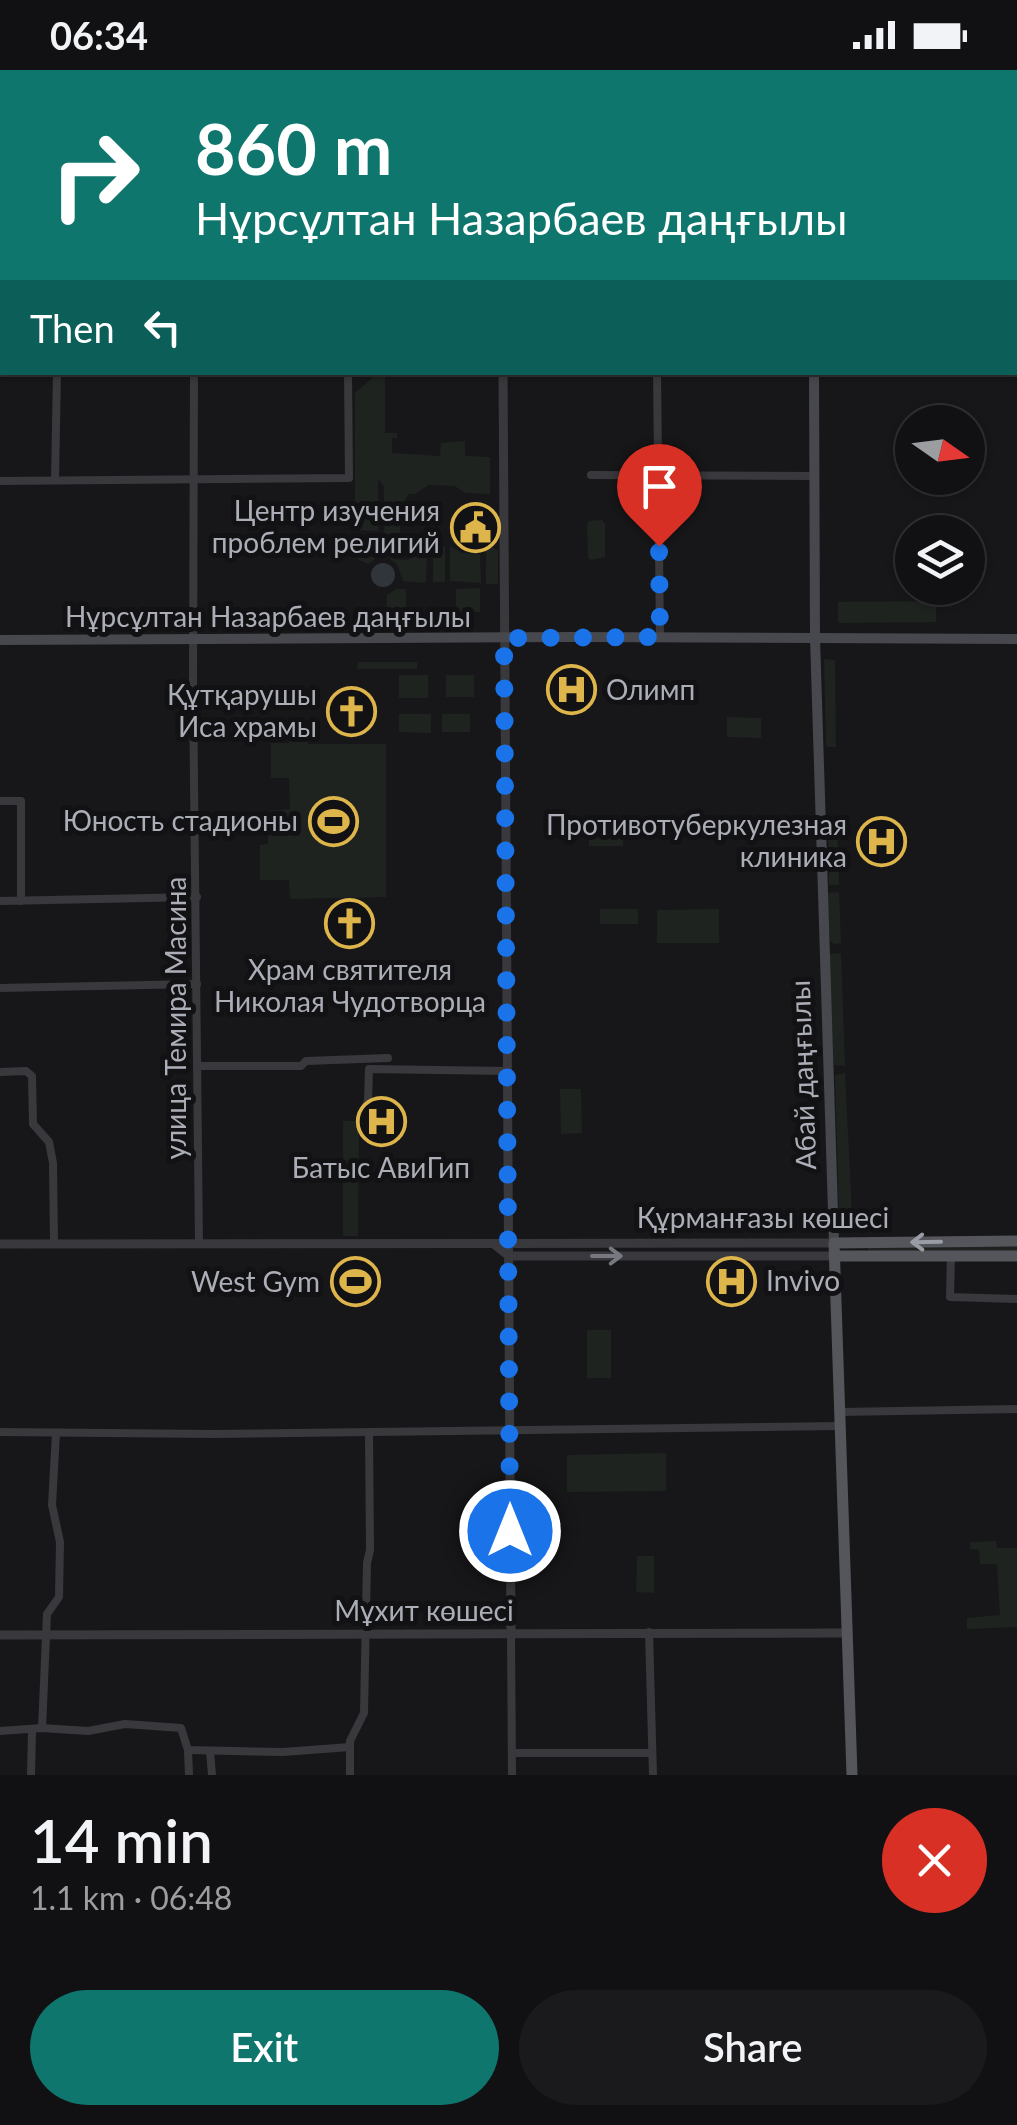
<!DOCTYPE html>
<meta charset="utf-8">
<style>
body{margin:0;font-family:Lato,sans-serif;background:#1a1a1c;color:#f1f3f6;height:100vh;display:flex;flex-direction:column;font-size:38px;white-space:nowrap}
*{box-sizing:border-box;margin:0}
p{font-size:32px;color:#9c9da0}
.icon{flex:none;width:55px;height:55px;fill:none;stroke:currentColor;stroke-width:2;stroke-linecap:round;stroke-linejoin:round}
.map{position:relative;height:1705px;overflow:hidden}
.side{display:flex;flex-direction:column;background:#111113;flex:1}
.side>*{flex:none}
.banner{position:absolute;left:0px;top:0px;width:1018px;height:305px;box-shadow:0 2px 8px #0004,0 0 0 2px #303133;background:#0f766e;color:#fff;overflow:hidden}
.needle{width:65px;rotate:104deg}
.tools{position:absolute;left:895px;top:335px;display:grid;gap:20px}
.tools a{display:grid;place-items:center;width:90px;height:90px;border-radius:50%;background:#111113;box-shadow:0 2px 8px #0004,0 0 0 2px #303133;font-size:50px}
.pin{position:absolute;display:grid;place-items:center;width:85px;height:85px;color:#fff;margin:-102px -42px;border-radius:50% 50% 50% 0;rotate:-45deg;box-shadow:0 0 10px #0007}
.pin .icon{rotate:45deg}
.me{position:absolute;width:110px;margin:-55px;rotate:0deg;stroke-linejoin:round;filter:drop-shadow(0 0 8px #0008)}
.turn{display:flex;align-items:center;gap:35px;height:210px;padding:0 30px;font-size:45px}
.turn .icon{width:130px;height:130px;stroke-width:2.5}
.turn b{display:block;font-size:70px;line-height:85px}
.then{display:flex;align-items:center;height:95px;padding:0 30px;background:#0003;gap:20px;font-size:38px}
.round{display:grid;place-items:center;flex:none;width:105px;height:105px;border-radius:52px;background:#1a1a1c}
.head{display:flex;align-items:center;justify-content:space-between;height:170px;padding:0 30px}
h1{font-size:60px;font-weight:600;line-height:75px}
.primary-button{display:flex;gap:20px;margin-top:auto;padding:20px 30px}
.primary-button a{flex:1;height:115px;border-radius:60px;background:#0f766e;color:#fff;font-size:40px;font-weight:600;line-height:115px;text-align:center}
.primary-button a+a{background:#1a1a1c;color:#f1f3f6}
.status{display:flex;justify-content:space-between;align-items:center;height:70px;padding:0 50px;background:#111113;direction:ltr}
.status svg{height:28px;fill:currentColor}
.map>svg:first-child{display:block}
.green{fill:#1e231f}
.water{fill:#2f353b}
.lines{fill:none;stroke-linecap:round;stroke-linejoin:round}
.minor{stroke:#39393d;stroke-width:8}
.tertiary{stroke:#39393d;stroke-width:9}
.secondary{stroke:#47484d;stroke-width:10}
.primary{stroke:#55565c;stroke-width:11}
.oneway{stroke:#9a9ca5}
.oneway2{stroke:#787980}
.route{stroke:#1a73e8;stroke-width:18;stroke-dasharray:0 32.4}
.labels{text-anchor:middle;stroke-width:10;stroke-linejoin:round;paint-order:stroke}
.poi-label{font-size:28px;fill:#abaeb7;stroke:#121214;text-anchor:end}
.street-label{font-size:28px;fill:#abaeb7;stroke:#121214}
</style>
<div class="status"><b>06:34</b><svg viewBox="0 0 49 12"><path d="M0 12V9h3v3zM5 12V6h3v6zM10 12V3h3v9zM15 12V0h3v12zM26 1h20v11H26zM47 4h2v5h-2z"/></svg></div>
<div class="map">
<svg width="1017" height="1705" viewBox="0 0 1017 1705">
<rect width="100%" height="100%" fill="#171719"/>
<!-- green -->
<g class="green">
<polygon points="378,303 385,303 385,363 397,363 397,368 392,368 392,383 440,386 441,373 465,371 465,386 490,387 490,424 465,423 455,416 429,415 415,424 408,424 402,437 384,437 384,416 378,409 378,461 355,460 355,323"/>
<polygon points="602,450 605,454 605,487 591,490 588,488 587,454 589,451"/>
<path d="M384,452H400V463H392C384,470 386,483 394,489L407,490L427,477L426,513L403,511L397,494L385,485Z"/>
<polygon points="354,466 378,466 378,486 369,494 355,488"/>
<polygon points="486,473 498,481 498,514 486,514"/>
<polygon points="450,476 462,483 480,484 481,513 450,511"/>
<rect x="433" y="477" width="12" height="35"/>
<polygon points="480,518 480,542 456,542 456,519"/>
<polygon points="396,519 406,519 406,542 387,542 387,525"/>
<polygon points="936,531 936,552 838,553 838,532"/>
<polygon points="824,589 835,590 836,677 828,677 826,674"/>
<polygon points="358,592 417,592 417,599 357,599"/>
<rect x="399" y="605" width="29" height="23"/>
<rect x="446" y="605" width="28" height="22"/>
<polygon points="399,644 431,644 431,663 399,662"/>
<rect x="442" y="644" width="28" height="18"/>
<polygon points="727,647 761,648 761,668 727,667"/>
<polygon points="289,668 308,668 308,674 386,674 386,827 290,829 289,810 260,810 260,775 268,774 267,741 290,739 289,708 271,708 271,673 289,673"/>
<polygon points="837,749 839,815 829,815 828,754"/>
<polygon points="623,757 623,776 589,776 589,758"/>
<polygon points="839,822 841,873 834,874 830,871 827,823"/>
<rect x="600" y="839" width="38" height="15"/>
<polygon points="719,839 719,873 657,873 657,840"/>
<polygon points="841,883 845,996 834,995 828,884"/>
<polygon points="845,1003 852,1145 839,1146 835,1005"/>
<polygon points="560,1019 581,1019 582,1063 561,1064"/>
<polygon points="343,1051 359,1051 358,1166 343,1166"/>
<rect x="868" y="1177" width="149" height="5"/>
<rect x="587" y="1260" width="24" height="48"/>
<polygon points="666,1383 666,1421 567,1422 567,1385"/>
<polygon points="996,1471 997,1478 1017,1478 1017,1557 967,1559 967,1548 1000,1545 997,1494 980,1494 979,1480 970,1479 970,1472"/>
<polygon points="637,1486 654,1486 654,1523 636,1522"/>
</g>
<!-- water -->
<circle class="water" cx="383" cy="505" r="12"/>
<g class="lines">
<!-- minor -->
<g class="minor">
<polyline points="192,0 192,2"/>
<polyline points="363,0 363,2"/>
<polyline points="1001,0 1001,2"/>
<polyline points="657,2 657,0"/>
<polyline points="0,43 2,43"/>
<polyline points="1015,90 1017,90"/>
<polyline points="1015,115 1017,115"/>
<polyline points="0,127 2,127"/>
<polyline points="1015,236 1017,236"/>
<polyline points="0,254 2,254"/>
<polyline points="0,266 2,266"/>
<polyline points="194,302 193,617 199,1174"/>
<polyline points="657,302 660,567"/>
<polyline points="591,405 814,406"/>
<polyline points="55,410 57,302"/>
<polyline points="0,411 349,408 348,302"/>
<polyline points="0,731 21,731 21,831"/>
<polyline points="0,831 197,827"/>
<polyline points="0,918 197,914"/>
<polyline points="198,996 301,996 306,991 388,988"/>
<polyline points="0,1002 26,1001 32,1006 33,1054 49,1072 53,1093 54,1174"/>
<polyline points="362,1046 368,1031 369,999 506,1001"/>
<polyline points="951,1186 950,1227 1017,1229"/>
<polyline points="840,1342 1017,1339"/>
<polyline points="0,1362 214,1364 840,1356"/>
<polyline points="649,1562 653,1705"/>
<polyline points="511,1564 512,1705"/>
<polyline points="42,1658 47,1544 59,1527 60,1472 52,1435 56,1363"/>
<polyline points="0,1661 42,1658 88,1661 125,1654 181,1658 188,1680 283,1682 350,1677"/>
<polyline points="188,1680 189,1705"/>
<polyline points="210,1681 212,1705"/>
<polyline points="512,1683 652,1683"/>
<polyline points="31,1705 32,1661"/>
<polyline points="350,1705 350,1671 364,1643 367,1493 370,1480 369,1362"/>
</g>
<!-- tertiary -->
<g class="tertiary">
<polyline points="502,0 502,2"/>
<polyline points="503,302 511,1564"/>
<polyline points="0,1174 834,1173"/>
<polyline points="495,1175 509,1186 834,1186"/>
<polyline points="0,1565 847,1563"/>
</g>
<!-- secondary -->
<g class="secondary">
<polyline points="813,0 813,2"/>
<polyline points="814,302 815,568 834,1173"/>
<polyline points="0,570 576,567 1017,569"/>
</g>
<!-- primary -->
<g class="primary">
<polyline points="834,1186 1017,1186"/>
<polyline points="852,1705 834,1173 1017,1171"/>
</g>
</g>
<!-- one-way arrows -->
<defs><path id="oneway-shaft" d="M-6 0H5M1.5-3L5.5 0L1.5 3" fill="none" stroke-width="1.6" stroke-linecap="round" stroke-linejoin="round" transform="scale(2.5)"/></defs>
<use class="oneway" href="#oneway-shaft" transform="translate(926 1172) rotate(179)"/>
<use class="oneway2" href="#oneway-shaft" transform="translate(607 1186)"/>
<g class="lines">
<!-- route -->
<polyline class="route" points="510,1461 504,568 660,567 659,476"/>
</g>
<!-- icons -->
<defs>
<symbol id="civic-ring" viewBox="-11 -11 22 22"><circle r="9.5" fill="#121214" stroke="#deb54b" stroke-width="1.5"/><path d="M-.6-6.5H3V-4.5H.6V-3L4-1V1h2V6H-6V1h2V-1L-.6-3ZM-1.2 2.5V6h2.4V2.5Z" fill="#deb54b"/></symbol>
<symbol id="hospital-ring" viewBox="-11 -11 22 22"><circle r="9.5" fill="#121214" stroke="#deb54b" stroke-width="1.5"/><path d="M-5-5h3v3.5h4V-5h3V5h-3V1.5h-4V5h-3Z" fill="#deb54b"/></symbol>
<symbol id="church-ring" viewBox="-11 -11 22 22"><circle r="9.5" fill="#121214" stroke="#deb54b" stroke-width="1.5"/><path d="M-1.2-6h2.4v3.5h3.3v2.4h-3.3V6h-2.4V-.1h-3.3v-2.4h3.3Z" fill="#deb54b"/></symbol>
<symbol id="stadium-ring" viewBox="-11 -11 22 22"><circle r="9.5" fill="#121214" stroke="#deb54b" stroke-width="1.5"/><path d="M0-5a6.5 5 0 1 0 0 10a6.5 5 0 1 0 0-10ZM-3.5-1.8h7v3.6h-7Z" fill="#deb54b"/></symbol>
</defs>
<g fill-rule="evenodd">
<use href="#civic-ring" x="448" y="430" width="55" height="55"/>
<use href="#hospital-ring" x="544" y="592" width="55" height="55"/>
<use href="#church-ring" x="324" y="614" width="55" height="55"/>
<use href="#stadium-ring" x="306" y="724" width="55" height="55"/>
<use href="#hospital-ring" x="854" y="744" width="55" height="55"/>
<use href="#church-ring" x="322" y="826" width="55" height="55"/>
<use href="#hospital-ring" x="354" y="1024" width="55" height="55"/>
<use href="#hospital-ring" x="704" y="1184" width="55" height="55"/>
<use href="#stadium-ring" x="328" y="1184" width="55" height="55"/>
</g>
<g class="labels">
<!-- poi labels -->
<g class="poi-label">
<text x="440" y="451">Центр изучения<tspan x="440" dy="32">проблем религий</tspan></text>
<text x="606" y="630" text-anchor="start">Олимп</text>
<text x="317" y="635">Құтқарушы<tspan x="317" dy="32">Иса храмы</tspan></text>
<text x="298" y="761">Юность стадионы</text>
<text x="847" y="765">Противотуберкулезная<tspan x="847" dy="32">клиника</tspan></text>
<text x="350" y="910" text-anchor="middle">Храм святителя<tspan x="350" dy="32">Николая Чудотворца</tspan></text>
<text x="381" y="1108" text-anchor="middle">Батыс АвиГип</text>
<text x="766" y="1221" text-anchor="start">Invivo</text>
<text x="320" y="1222">West Gym</text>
</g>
<!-- street labels -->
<g class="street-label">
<text x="268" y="557">Нұрсұлтан Назарбаев даңғылы</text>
<text transform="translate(176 948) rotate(-90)" y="10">улица Темира Масина</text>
<text transform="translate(803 1005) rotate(-92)" y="10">Абай даңғылы</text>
<text x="763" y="1158">Құрманғазы көшесі</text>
<text x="424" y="1551">Мұхит көшесі</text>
</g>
</g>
</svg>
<div class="tools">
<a><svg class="needle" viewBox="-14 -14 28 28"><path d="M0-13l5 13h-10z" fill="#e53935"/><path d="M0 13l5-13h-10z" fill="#9c9da0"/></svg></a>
<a><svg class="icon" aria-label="layers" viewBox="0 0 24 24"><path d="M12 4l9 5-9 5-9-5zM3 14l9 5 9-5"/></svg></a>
</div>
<div class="pin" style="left:659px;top:476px;background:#d93025"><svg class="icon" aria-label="arrive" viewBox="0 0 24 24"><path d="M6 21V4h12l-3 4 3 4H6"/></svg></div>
<svg class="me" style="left:510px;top:1461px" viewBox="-20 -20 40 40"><circle r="17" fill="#1a73e8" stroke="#fff" stroke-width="3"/><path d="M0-11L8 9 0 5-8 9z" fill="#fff"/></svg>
<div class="banner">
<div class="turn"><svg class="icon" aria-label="right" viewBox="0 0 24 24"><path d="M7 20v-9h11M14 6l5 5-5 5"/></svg><div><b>860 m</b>Нұрсұлтан Назарбаев даңғылы</div></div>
<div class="then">Then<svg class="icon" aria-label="left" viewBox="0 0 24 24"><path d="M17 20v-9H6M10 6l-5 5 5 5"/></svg></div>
</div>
</div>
<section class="side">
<div class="head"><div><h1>14 min</h1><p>1.1 km · 06:48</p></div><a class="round" style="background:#d93025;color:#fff"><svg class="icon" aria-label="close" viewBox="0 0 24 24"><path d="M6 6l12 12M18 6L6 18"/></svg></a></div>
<div class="primary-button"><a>Exit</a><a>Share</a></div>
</section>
